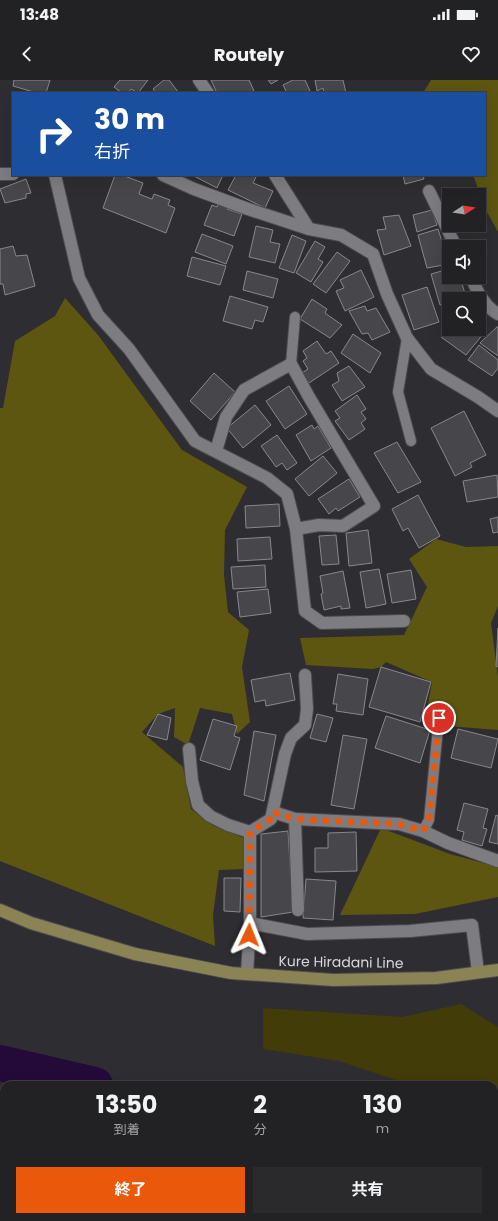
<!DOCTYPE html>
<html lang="ja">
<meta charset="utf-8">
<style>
body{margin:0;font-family:Poppins,"Noto Sans JP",sans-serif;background:#2a2a2d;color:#f1f3f6;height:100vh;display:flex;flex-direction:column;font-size:15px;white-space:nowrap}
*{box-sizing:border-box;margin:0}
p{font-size:13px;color:#a2a4a7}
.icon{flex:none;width:22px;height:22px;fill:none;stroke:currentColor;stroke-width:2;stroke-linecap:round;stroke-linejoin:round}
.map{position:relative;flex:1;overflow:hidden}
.sheet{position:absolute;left:0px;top:1001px;width:498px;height:140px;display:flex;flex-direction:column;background:#222225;border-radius:12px 12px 0 0;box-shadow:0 4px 16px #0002,0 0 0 1px #3f3f42}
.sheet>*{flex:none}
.top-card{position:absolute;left:12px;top:12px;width:474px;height:84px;border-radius:0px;box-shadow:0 4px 16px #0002,0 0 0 1px #3f3f42;background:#1a4fa0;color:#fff;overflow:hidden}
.needle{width:26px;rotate:78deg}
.buttons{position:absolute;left:442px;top:108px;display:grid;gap:8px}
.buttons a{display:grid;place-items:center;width:44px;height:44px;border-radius:0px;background:#222225;box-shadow:0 4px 16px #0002,0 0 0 1px #3f3f42;font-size:20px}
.pin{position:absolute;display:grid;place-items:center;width:34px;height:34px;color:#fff;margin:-17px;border:2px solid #fff;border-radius:50%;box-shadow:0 1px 4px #0007}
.me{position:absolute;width:44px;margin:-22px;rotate:2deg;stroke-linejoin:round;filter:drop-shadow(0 0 3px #0008)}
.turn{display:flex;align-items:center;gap:14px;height:84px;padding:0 16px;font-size:18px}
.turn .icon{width:52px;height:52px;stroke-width:2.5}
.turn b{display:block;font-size:28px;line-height:34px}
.eta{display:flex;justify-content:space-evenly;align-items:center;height:68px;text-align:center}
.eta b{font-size:24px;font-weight:700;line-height:28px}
.primary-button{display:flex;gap:8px;margin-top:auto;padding:8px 16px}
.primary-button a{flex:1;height:46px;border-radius:0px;background:#ea580c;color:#fff;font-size:16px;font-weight:700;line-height:46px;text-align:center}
.primary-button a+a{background:#2a2a2d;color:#f1f3f6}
.status{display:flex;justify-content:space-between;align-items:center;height:28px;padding:0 20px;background:#222225;direction:ltr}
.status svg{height:11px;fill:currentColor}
header{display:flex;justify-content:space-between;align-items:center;height:52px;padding:0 16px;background:#222225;font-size:18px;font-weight:700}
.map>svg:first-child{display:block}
.green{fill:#413c08}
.forest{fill:#5c5610}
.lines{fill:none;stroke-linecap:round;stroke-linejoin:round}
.river{stroke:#230a39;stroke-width:36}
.building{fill:#47464a;stroke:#89878c}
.service-casing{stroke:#4c4b4f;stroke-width:12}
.minor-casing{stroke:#4c4b4f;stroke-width:14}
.tertiary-casing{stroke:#4c4b4f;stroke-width:14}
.primary-casing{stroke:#4c4b4f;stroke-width:14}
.service{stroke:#7d7c80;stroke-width:10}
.minor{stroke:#7d7c80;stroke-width:12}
.tertiary{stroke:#7d7c80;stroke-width:12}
.primary{stroke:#8a8455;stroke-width:12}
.route{stroke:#ea580c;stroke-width:7;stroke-dasharray:0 12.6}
.labels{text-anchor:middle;stroke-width:4;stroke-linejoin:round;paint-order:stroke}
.street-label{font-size:14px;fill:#d7d6d9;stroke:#2e2d31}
</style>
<div class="status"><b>13:48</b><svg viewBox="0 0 49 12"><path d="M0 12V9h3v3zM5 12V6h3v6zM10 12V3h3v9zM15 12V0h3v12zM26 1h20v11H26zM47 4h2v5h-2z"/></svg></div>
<header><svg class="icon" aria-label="back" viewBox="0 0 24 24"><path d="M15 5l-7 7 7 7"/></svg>Routely<svg class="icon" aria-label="heart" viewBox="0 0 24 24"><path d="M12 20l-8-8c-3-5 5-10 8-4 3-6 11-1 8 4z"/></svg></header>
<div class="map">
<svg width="498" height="1141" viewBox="0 0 498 1141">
<rect width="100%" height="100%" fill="#2e2d31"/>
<!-- green -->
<polygon class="green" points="461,924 498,947 498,1043 494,1041 494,1005 411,1005 339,981 263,969 263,928 402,937"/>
<!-- forest -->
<g class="forest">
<polygon points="431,0 498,0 498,152 487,132 473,95 485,95 485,13 423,13"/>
<polygon points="65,218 98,255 182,370 247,407 225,450 224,495 228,532 249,550 242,587 250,642 237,654 232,634 200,628 188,665 174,657 175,628 158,634 142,652 183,687 191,729 212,745 247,759 245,789 219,790 213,835 215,866 0,781 0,328 3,328 15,261 55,236"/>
<polygon points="436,459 466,467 498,466 498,526 491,543 498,597 498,650 448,646 445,633 427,630 432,602 386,582 381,587 373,589 306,585 300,558 404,555 427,507 409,479"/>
<polygon points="381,748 450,774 498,787 498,817 415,834 340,835"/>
<polygon points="0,1034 4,1035 4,1115 0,1114"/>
<polygon points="101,1137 145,1137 143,1141 109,1141 108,1139"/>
<polygon points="151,1137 228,1137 226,1141 219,1141"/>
</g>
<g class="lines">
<!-- river -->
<g class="river">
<polyline points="0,983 95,1005"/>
<polyline points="494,1057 498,1059"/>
</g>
</g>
<!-- building -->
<g class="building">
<polygon points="14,0 50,0 46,13 37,13 13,6"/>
<polygon points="120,0 148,0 138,13 131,9 128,13 122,13 114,7"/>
<polygon points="164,0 169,0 179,13 156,13 153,9"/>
<polygon points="211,0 249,0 255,13 217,13"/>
<polygon points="268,0 278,0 271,4"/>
<polygon points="293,0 305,0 311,13 287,13 283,5"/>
<polygon points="315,0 343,0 346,13 324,13 323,8 317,11"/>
<polygon points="115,95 122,95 143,103 139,114 152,119 154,114 170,120 168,125 175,128 166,153 103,128"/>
<polygon points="192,95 223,95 217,108"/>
<polygon points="236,95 257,95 253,103 273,111 265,128 228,110"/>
<polygon points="403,95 423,95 424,99 405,104"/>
<polygon points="26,99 31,113 26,114 26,118 5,123 0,109"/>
<polygon points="219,122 228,126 227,129 242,134 234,156 204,145 212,125 217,127"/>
<polygon points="432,130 437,145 417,152 413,135"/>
<polygon points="399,135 411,166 384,175 377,150 386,149 383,137"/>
<polygon points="256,146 273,150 270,162 280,164 275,183 249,177"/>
<polygon points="438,149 449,184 427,188 418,155"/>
<polygon points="202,154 233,166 226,184 195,172"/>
<polygon points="292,155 306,161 294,193 279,188"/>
<polygon points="315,161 325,167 318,179 323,182 311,202 296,193"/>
<polygon points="13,166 16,176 27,175 35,206 5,215 3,204 0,204 0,169"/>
<polygon points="337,172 350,181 326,213 313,204"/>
<polygon points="192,177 226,186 220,205 187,196"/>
<polygon points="449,189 449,197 460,197 466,217 459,219 449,219 449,222 440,225 431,194"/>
<polygon points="361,190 374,217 345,231 336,211 344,208 340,200"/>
<polygon points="247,191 278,199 273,218 243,210"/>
<polygon points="427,207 439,242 414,250 402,215"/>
<polygon points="230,216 268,227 263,242 255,240 252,249 223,241"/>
<polygon points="312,219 327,229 325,233 342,245 330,258 300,239"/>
<polygon points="365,226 367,231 376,228 390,252 372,260 368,253 362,254 349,231"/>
<polygon points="498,246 498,276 480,263"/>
<polygon points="449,249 479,249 484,253 466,275 441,257"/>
<polygon points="353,254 381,273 370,293 341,273"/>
<polygon points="317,261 326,274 331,271 339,283 309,303 302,293 308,289 303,281 307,278 303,271"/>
<polygon points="479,265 498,280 498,288 492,296 468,280"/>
<polygon points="349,286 365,307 342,321 332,305 339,301 337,293"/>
<polygon points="214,293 235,312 211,340 190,321"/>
<polygon points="289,306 307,334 285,349 266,321"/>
<polygon points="357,315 366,329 361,332 366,339 361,343 365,349 349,360 335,341 340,338 335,331"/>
<polygon points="255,325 271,345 243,368 227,348"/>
<polygon points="464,331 486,375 470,383 472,387 455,396 431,348"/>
<polygon points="312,345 314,349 318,346 331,368 311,381 296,355"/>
<polygon points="277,355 297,383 287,390 282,383 276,387 261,366"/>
<polygon points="397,362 421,402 398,413 374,373"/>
<polygon points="323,376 337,393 309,416 295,399"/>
<polygon points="497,395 498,417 467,422 463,401"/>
<polygon points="349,399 360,417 338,431 336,428 329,434 318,419"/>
<polygon points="418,415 440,456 419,468 408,448 403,451 392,429"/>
<polygon points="279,424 280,446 246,448 245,426"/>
<polygon points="498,437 498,452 493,453 490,439"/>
<polygon points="368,450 372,483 349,486 346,453"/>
<polygon points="336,455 339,484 322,485 319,456"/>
<polygon points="270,457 272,479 238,481 237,459"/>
<polygon points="265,485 266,507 233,509 231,487"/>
<polygon points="379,489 386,524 366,528 360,492"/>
<polygon points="411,490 416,519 392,523 387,494"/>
<polygon points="343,491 350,528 341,529 341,526 324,530 321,514 323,513 320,496"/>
<polygon points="268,509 271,533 240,537 237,512"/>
<polygon points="498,548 498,587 496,586"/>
<polygon points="381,587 431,602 420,642 369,627"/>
<polygon points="290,593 295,620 266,626 265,620 255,622 251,600"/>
<polygon points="338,594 368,599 363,635 336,631 337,624 333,624"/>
<polygon points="158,634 171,638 167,660 147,655"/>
<polygon points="317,634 333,638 326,662 310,658"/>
<polygon points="386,636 430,650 420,683 375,668"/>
<polygon points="213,639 237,646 234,656 240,658 230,690 200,680"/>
<polygon points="458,649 498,659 491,688 451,678"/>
<polygon points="254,651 276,655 264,721 244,715"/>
<polygon points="343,655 367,659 354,729 331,725"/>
<polygon points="464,723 488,729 483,748 487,749 482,766 462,760 464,752 457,750"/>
<polygon points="496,735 498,736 498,764 489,762"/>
<polygon points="288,751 293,832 261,837 261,754"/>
<polygon points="356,752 357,791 315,792 315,768 328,768 328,753"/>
<polygon points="224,798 241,798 240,832 224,831"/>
<polygon points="306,799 336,801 333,840 303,838"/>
<polygon points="494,1107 498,1109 498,1141 483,1141 473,1137 494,1137"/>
</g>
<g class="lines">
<defs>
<g id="service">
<polyline points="407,258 398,312 411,361"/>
<polyline points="291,284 295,237"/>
<polyline points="423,751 429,740 439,638"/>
</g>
<g id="minor">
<polyline points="199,0 208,13"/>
<polyline points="0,94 13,94"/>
<polyline points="55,95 79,198 98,235 129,269 195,361 267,398 287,414 296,449 305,531 322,543 404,541"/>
<polyline points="163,95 194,109 248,129 309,149 341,155 373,174 387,214 407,258 431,289 478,317 498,331"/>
<polyline points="275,95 309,149"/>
<polyline points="429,111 456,167"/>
<path d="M471,197C477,211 484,226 498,234"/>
<polyline points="216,371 226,337 244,310 291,284 309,317 374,426 343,446 319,445 296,449"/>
<polyline points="189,669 192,701 198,725 210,736 228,745 250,752 271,739 285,674 291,658 305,645 307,629 305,595"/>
<polyline points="273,732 295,739 298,830"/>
<polyline points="295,739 399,744 423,751 448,763 498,781"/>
<polyline points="250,843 307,854 410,851 472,845 478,892"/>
<polyline points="247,894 250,843 250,752"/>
<polyline points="0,1131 4,1132"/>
<polyline points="26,1137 42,1141"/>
</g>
<g id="tertiary">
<polyline points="0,1016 4,1017"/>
<polyline points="323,1137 335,1141"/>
</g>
<polyline id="primary" points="0,830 31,843 135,874 231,893 333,900 436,898 498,890"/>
</defs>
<!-- service casing -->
<use href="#service" class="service-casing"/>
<!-- minor casing -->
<use href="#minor" class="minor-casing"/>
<!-- tertiary casing -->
<use href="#tertiary" class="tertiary-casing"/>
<!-- primary casing -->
<use href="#primary" class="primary-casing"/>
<!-- service -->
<use href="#service" class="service"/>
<!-- minor -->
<use href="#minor" class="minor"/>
<!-- tertiary -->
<use href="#tertiary" class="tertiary"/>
<!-- primary -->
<use href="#primary" class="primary"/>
</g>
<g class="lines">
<!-- route -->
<polyline class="route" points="249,855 250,752 271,739 273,732 295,739 399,744 423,751 429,740 439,638"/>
</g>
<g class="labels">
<!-- street labels -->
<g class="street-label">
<text transform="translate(341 882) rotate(1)" y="5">Kure Hiradani Line</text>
</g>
</g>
</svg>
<div class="buttons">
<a><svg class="needle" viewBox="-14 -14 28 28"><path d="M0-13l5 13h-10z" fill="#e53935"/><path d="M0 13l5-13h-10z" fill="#a2a4a7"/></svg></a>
<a><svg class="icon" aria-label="sound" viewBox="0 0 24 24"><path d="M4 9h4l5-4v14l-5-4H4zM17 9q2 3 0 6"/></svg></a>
<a><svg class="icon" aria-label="search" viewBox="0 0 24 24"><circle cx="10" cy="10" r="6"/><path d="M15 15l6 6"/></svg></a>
</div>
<div class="pin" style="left:439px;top:638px;background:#d93025"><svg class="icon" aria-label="arrive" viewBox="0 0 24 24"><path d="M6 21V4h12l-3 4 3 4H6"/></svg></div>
<svg class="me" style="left:249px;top:855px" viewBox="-20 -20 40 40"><path d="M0-17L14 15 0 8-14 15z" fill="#ea580c" stroke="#fff" stroke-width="4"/></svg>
<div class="top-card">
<div class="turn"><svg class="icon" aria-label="right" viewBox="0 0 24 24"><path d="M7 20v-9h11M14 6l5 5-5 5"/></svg><div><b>30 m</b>右折</div></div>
</div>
<section class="sheet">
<div class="eta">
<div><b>13:50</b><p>到着</p></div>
<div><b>2</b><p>分</p></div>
<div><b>130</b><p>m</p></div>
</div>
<div class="primary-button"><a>終了</a><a>共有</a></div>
</section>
</div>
